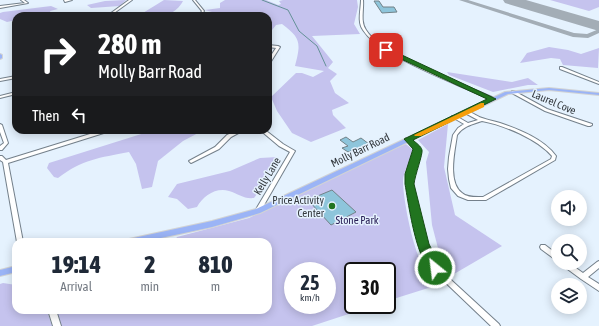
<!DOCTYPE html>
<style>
body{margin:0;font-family:"Asap Condensed",sans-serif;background:#f6f6f7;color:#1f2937;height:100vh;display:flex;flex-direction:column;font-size:15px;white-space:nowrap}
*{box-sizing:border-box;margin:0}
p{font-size:13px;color:#747a83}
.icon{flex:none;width:22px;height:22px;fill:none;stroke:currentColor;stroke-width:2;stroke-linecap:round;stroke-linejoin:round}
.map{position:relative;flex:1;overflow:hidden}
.details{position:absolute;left:12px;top:238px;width:260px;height:76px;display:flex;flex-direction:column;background:#fff;border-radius:12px;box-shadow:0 2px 10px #0003}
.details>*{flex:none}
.hud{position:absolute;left:12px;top:12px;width:260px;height:122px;border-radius:12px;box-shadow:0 2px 10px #0003;background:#202124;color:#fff;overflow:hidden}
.fabs{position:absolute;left:551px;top:190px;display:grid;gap:8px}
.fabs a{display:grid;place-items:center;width:36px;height:36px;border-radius:50%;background:#fff;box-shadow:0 2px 10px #0003;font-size:20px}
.speed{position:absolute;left:284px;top:262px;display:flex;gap:8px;font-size:20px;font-weight:700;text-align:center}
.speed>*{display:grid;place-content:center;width:52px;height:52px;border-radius:50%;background:#fff;box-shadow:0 2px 10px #0003;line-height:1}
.speed small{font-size:10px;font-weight:400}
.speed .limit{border:2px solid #111;border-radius:6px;background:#fff;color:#111}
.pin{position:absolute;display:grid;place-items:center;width:34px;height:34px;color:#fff;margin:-17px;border-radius:8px;box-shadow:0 2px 6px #0006}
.me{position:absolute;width:44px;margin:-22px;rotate:331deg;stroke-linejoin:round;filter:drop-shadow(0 0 3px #0008)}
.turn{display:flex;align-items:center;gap:14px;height:84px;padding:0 20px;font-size:18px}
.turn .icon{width:52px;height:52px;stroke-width:2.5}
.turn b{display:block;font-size:28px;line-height:34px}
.then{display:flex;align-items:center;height:38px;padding:0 20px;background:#0003;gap:8px;font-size:15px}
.eta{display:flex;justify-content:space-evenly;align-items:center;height:68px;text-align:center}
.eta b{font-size:24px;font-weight:800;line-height:28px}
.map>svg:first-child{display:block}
.green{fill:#c5c3ee;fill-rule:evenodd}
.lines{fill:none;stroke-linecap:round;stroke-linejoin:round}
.stream{stroke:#649197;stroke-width:1}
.taxiway{fill:#a3adb6;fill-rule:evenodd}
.runway{fill:#a3adb6;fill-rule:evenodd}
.building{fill:#8ec5db;stroke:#728288}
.minor-casing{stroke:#74808b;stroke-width:2}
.major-casing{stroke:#d2d3d4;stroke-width:2}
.minor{fill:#fff;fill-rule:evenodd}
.major{fill:#9bb4f6;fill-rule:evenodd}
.route{fill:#21741f;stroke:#154b14}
.slow{fill:#f59e0b}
.poi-dot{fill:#21741f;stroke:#e5f2fe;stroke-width:1.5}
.labels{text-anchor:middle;stroke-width:3;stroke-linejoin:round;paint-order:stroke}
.street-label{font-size:11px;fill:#33383d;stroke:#e5f2fe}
.poi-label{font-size:11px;fill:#33383d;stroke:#e5f2fe;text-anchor:end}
.park-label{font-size:11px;fill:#2a2057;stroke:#e5f2fe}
</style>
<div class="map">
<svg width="599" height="326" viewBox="0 0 599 326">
<rect width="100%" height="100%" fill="#e5f2fe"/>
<!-- green -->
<g class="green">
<polygon points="126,0 120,6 91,8 87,5 105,1"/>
<path d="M164,0L183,1C173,19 157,16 138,16Z"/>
<path d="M225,0H266L278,5L281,4L279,1L283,0H357L358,7L354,24L360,34L312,36L333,62L328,68L337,74L330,81L335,93L349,103L332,110L333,115L346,128L311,142L292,133L277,111L271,97L296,73H302L313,77L324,71L295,66C301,43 301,38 282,24L276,25L268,35V16H218L219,14L205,10L220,8V3Z"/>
<polygon points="550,0 599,0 599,7 589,11"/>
<polygon points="51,6 58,9 50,11 51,14 87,13 67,16 16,16 16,20 7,22 0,19 0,13 3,12"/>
<polygon points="549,47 568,50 581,54 599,48 598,68 563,65 560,59 551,58 520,63 527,53"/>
<polygon points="447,72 512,82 528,78 538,85 528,85 493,92 449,75"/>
<polygon points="448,124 444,167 455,215 502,246 454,274 439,252 432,225 426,162 429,152 418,140"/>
<path d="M154,130L202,131L183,141L158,161L152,187L142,189L136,164L129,152C99,158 83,159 58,178L54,177L47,168L49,163Z"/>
<path d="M406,144L412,149C413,159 403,170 403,181C403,200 414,255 425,269C429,275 436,279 441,284L387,301V271H353V305H376L312,326H57V310H268V242H174L177,237L249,218L331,176ZM293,271H327V305H293Z"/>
<path d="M278,157L279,161L272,174L254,198C243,199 239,194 229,191C216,187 203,196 197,207L188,209L177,199L168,197L177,184L230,171L260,158Z"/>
<polygon points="3,283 16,285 16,310 47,310 52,326 0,326 0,284"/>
</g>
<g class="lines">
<!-- stream -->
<polyline class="stream" points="262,0 288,10 299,31 317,46 326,66"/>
<!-- taxiway -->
<polygon class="taxiway" points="459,0 468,0 574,33 587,34 599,29 599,33 588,38 573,37"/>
<!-- runway -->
<polygon class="runway" points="503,0 526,0 599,21 599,31 505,3"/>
</g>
<!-- building -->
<g class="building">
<polygon points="374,1 379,1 383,7 394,7 397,12 382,13"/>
<polygon points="346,137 353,142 361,138 369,144 362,148 365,150 358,153 354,150 348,152 342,148 348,146 340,140"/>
<polygon points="332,190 356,212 331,225 308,200"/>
</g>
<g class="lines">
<defs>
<g id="minor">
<polygon points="21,0 24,0 28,3 0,8 0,6 25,3"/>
<polygon points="64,0 72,0 65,2"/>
<polygon points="129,0 132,0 110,16 107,16"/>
<polygon points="193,0 195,0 204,11 201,16 199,16 202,11"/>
<path d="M361,0H363C364,9 360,22 366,30C373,41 386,48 397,54C428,71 462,84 494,98V100H492C459,85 425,73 394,55C383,49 370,41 363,30C357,22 361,9 361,0Z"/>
<polygon points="268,45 278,46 280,47 270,63 268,64 268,60 276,48 268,47"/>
<polygon points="560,67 562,67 599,82 599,84 560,69"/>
<polygon points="16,76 16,78 0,81 0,79"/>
<polygon points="512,91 514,91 547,109 592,124 592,125 590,126 588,126 545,111 512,93"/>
<polygon points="16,92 16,94 0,98 0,96"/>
<path d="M465,111C471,111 476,116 482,118C487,120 494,121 500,123C520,130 543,139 556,156L555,160L486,200H468L458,196L451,188L449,179L448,169L449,157L453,135L458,128L464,124L452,117V116H456L468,123L478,120L465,113ZM482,121C504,125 537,139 552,156L551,159L483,197C476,197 468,198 462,193C447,182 455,150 457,135C463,126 473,124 482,121Z"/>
<polygon points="0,124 2,125 8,143 2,150 0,150 0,146 4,143 0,132"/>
<polygon points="103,130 110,130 110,131 8,163 23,242 17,242 3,162 0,160 0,156 2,156 6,160"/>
<polygon points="238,130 244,130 231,137 219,149 191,163 189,161 215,147 227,135"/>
<polygon points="260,130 265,130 283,144 295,151 260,212 256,212 255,211 290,152 279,146"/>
<polygon points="406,138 410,138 419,148 419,156 413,174 413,185 423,232 431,257 450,279 499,324 500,326 491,326 446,283 425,258 417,232 407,185 407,174 415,156 415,148 406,140"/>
<polygon points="541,245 545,245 558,255 558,261 556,260 541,249 540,247"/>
<polygon points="599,261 599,268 588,277 599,284 599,291 581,279 562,265 561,263 569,263 583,273 597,262"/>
<polygon points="48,310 56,310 61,326 53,326"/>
</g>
<g id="major">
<polygon points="0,54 2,55 2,58 0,59"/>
<polygon points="549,88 599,93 599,95 549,90 508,94 260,213 212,227 142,242 125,242 126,240 129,239 212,221 256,209 505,92"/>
<polygon points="16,266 16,272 0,276 0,270"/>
</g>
</defs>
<!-- minor casing -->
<use href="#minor" class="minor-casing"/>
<!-- major casing -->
<use href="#major" class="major-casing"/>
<!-- minor -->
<use href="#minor" class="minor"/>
<!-- major -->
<use href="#major" class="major"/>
</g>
<!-- route -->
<path class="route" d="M384,49H389L496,99L413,140C416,143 421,146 422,150C423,154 415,175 414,184L429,244L441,268L439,271C418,279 408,200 405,184V174L413,149L404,139L487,99L384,51Z"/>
<!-- slow -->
<polygon class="slow" points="481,103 484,103 484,107 421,136 415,136 414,135"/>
<!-- markers -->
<circle class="poi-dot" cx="332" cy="206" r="4"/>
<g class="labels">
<!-- street labels -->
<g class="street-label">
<text transform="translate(554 102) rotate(23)" y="4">Laurel Cove</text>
<text transform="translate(360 150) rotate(-26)" y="4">Molly Barr Road</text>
<text transform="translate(267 176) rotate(-59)" y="4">Kelly Lane</text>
</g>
<!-- poi labels -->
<g class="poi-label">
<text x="324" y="204">Price Activity<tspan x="324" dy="13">Center</tspan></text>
</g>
<!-- park labels -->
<g class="park-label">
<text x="357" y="224">Stone Park</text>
</g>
</g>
</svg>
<div class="fabs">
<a><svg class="icon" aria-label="sound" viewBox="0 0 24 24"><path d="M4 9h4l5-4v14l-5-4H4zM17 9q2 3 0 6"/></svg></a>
<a><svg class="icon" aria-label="search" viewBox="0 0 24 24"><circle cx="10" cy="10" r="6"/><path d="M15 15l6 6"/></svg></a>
<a><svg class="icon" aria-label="layers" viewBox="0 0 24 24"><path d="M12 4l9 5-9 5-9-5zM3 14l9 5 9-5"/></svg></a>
</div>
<div class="speed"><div>25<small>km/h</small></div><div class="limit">30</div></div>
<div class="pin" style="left:386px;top:50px;background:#d93025"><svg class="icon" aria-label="arrive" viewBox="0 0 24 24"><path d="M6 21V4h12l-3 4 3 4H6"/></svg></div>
<svg class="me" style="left:435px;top:268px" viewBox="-20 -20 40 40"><circle r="17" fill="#21741f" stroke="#fff" stroke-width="3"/><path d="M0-11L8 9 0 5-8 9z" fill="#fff"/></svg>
<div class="hud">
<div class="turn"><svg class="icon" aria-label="right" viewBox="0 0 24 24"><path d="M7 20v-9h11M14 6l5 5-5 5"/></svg><div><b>280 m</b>Molly Barr Road</div></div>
<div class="then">Then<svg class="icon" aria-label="left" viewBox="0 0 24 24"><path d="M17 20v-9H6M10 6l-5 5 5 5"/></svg></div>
</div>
<section class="details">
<div class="eta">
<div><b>19:14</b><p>Arrival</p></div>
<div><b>2</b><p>min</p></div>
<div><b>810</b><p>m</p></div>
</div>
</section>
</div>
